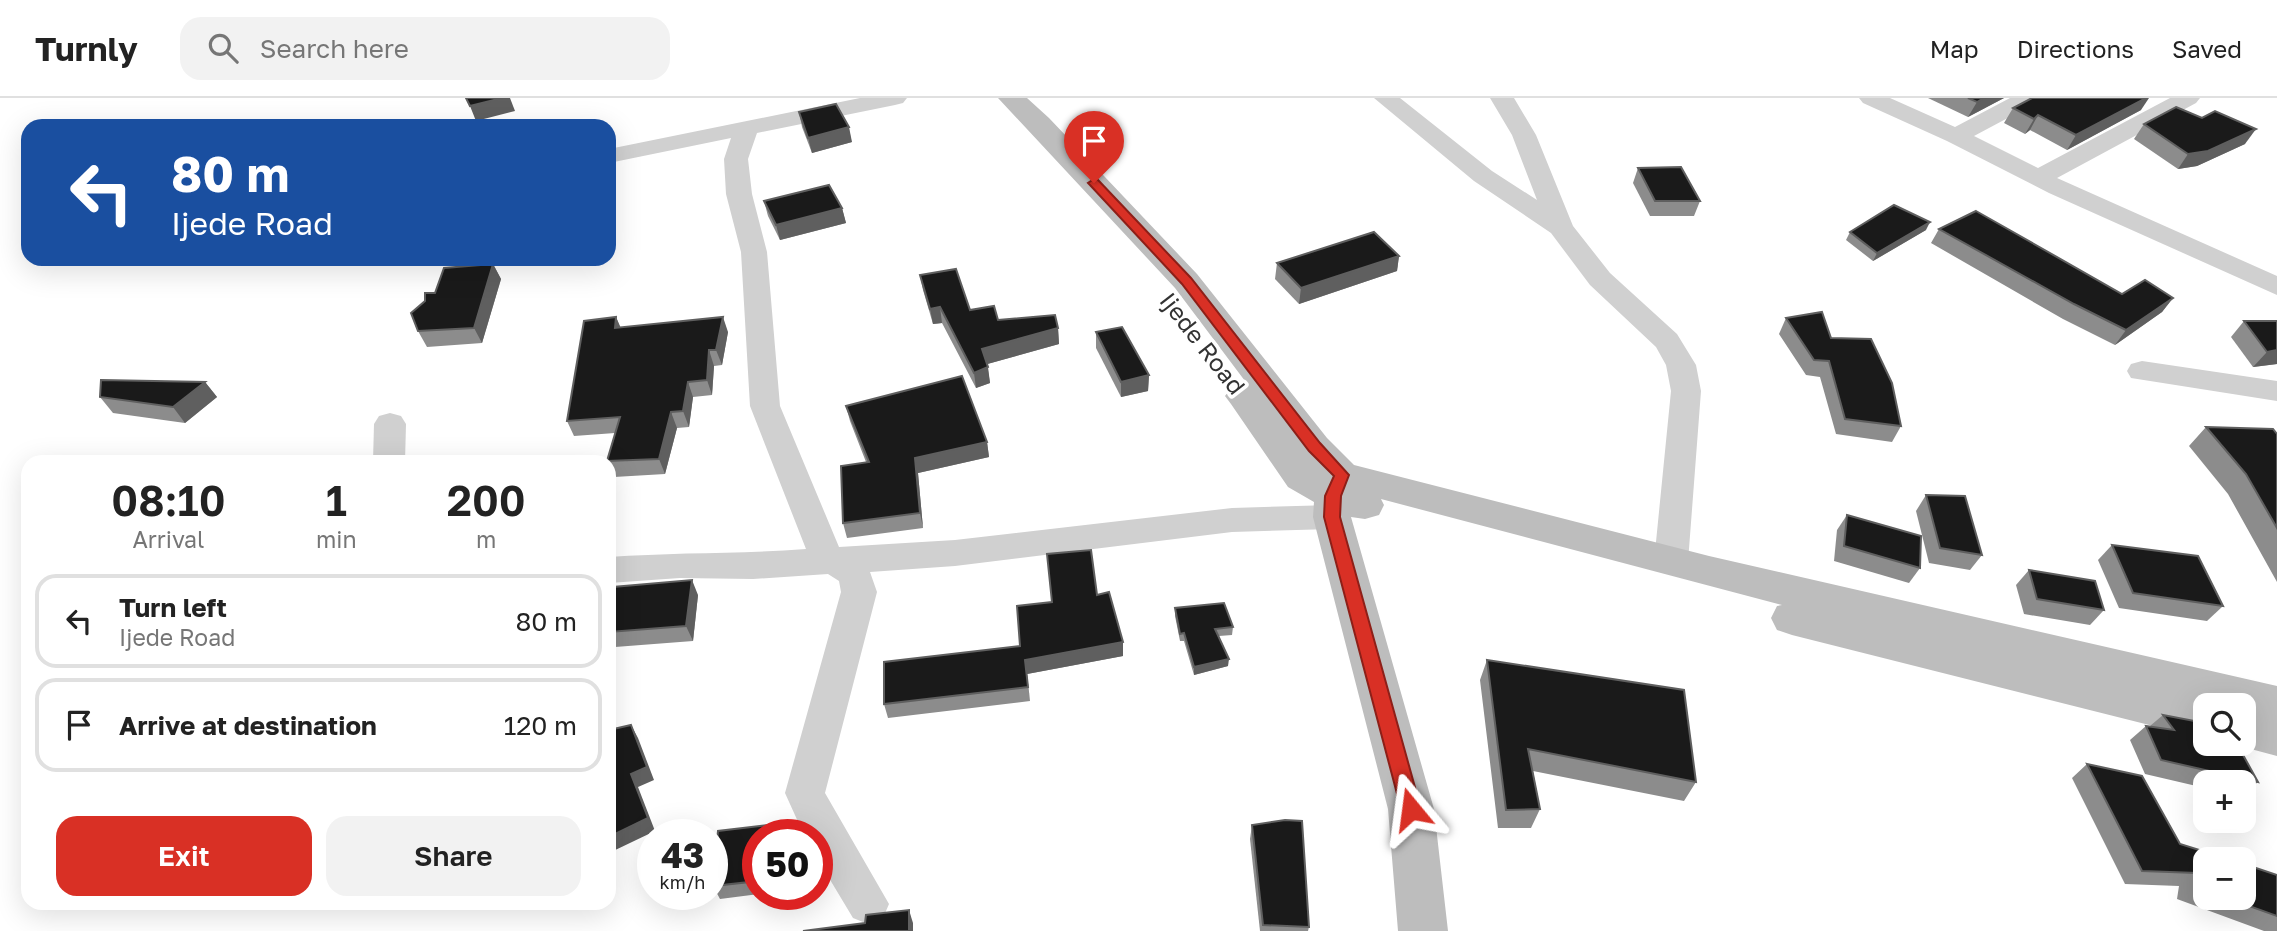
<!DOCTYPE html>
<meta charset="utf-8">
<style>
body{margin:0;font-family:"Golos Text",sans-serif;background:#f2f2f2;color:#222;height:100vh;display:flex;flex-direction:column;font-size:26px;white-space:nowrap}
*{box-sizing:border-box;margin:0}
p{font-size:23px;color:#767676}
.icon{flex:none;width:38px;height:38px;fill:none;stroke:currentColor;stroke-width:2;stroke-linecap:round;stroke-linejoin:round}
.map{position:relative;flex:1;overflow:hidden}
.panel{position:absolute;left:21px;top:357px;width:595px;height:455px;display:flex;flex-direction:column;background:#fff;border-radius:21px;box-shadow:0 7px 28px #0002}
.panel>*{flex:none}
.hud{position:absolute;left:21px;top:21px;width:595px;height:147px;border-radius:21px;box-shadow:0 7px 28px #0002;background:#1a4fa0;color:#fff;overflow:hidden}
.fabs{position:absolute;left:2193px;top:595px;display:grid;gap:14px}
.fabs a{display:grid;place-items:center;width:63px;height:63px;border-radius:14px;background:#fff;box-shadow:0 7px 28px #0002;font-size:35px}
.speed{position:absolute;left:637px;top:721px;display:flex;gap:14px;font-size:35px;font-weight:700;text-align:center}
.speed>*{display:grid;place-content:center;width:91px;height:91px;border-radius:50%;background:#fff;box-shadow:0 7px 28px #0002;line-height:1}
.speed small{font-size:18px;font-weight:400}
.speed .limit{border:10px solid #d22;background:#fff;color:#111}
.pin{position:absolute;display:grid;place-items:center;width:60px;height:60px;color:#fff;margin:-72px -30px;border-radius:50% 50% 50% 0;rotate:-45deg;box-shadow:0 0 7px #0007}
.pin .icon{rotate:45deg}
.me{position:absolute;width:77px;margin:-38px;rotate:344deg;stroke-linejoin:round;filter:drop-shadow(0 0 5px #0008)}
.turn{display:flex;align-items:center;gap:24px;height:147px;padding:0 35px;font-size:32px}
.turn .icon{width:91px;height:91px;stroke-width:2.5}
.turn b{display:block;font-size:49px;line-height:60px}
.eta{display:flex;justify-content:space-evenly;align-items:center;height:119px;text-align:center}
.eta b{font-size:42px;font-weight:600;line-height:49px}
.action{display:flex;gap:14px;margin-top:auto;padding:14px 35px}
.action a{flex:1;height:80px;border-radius:21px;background:#d93025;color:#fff;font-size:28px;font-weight:600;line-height:80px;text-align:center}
.action a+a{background:#f2f2f2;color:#222}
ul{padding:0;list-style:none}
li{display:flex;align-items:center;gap:21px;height:94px;margin:0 14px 10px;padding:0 21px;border:4px solid #e0e0e0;border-radius:21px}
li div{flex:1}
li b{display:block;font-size:26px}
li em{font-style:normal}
header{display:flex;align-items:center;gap:42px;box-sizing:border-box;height:98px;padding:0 35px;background:#fff;border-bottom:2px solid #e0e0e0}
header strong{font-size:33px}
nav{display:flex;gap:38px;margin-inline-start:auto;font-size:24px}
.search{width:490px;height:63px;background:#f2f2f2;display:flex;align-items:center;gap:18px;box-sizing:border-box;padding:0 24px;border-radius:21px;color:#767676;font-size:26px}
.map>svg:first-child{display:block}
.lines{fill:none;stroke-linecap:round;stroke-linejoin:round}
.street{fill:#d0d0d0;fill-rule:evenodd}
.secondary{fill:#bdbdbd;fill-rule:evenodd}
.wall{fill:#8c8c8c}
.shaded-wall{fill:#5f5f5f}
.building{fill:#1a1a1a;stroke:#5f5f5f;stroke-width:2}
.route{fill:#d93025;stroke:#8d1f18;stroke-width:2}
.labels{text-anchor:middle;stroke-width:7;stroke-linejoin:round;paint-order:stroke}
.street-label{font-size:24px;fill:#333;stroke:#fff}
</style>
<header>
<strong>Turnly</strong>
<div class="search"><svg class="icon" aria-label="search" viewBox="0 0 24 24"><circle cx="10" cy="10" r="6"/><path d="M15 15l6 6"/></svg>Search here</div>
<nav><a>Map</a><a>Directions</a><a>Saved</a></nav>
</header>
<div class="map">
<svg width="2277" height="833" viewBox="0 0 2277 833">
<rect width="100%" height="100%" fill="#fff"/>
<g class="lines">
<!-- street -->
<g class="street">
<path d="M860,0H907L903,5L895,7L757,35L748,61L752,96L767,154L780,308L839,449L955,442L1232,410L1332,407L1344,410L1349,419L1344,428L1332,431L1232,434L955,468L870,474L877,494L825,695L889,806L883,820L868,826L853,820L817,760V737H804L785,695L841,494L839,483L828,476L753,481L680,480L609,485V459C675,454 740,456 806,451L750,308L741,154L726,96L724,61L731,40L609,65V51Z"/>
<polygon points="1374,0 1400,0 1492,73 1537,102 1512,37 1490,0 1514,0 1536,37 1573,128 1610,175 1677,236 1696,267 1701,293 1688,464 1683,473 1671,477 1659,473 1654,464 1671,293 1666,267 1656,249 1590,187 1551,135 1474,83"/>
<polygon points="1859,0 1890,0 1955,29 2010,0 2040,0 2036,5 1974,38 2038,70 2170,0 2200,0 2196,5 2057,80 2277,178 2277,197 2049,95 1947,43 1863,5"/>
<polygon points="2142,263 2277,283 2277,303 2131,280 2127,273 2131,266"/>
<polygon points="390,315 401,318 406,326 405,364 373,364 374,326 379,318"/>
</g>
<!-- secondary -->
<polygon class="secondary" points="998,0 1027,0 1049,20 1197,176 1327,340 1354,367 1709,458 2277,588 2277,658 2232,646 2244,646 2244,607 2205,607 2205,641 1792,537 1777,532 1771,520 1777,508 1782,507 1381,401 1384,407 1379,417 1365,421 1351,419 1434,711 1448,833 1398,833 1388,711 1313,419 1314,404 1288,389 1231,306 1225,298 1231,290 1248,287 1175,190"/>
</g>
<!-- wall -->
<g class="wall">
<polygon points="1928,0 2004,0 1968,19"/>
<polygon points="2013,10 2141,12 2067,52 2030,32 2025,36 2004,25"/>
<polygon points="799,14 852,44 812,55 802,29"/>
<polygon points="2144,26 2245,46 2197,68 2178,71 2134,41"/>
<polygon points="1638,70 1700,103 1694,118 1650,118 1633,85"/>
<polygon points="764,103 842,110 846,125 780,142 768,118"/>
<polygon points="1939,131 2122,196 2173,200 2162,214 2115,247 2063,221 1931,145"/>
<polygon points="1926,132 1873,163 1846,142 1850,134"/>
<polygon points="1399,158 1397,173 1299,206 1275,181 1277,165"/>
<polygon points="493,166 501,181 482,245 427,249 418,233 435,195"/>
<polygon points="920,177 970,212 998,222 1058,230 1059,246 987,266 990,285 976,290 942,225 933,226 923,192"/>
<polygon points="616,219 620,229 728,234 722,267 714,268 712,297 693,299 689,329 677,330 665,376 614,379 609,368 609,364 607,363 615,335 574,338 567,323"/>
<polygon points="1786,220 1831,240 1901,328 1892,344 1836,336 1820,279 1806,277 1779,236"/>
<polygon points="2244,223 2277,266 2253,269 2231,239"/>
<polygon points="1096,234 1149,277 1148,293 1121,299 1096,250"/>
<polygon points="205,284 217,299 185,325 113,315 100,299"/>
<polygon points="846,308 987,344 989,359 918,375 923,430 847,440 843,425 866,364 850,323"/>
<polygon points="2206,329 2277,336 2277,484 2228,396 2189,348"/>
<polygon points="1926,397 1982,457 1970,472 1929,465 1916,413"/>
<polygon points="1847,417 1920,470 1909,485 1834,463 1837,432"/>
<polygon points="2112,447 2223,508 2207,523 2119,510 2098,462"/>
<polygon points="2029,472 2104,512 2090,527 2024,516 2016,487"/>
<polygon points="698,497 693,543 615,549 609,538 609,519"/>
<polygon points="1097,497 1123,544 1123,558 1027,576 1030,603 888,620 884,606 1020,548 1051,504"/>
<polygon points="1175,510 1233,529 1232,537 1219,538 1228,568 1194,577 1184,543 1180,543 1175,518"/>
<polygon points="1487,562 1696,684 1684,703 1533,673 1540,711 1531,730 1498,730 1480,582"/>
<polygon points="2163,617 2258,684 2244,695 2244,684 2205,684 2205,690 2145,676 2130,642 2146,628 2150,628"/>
<polygon points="2087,666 2180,746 2205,761 2205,800 2244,800 2277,777 2277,833 2264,833 2177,801 2179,788 2125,786 2072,680"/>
<polygon points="776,726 781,737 758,737 758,796 759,796 720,801 713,788 718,733"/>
<polygon points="1252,727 1309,829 1308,833 1260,833 1250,741"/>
</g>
<!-- shaded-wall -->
<g class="shaded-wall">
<polygon points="502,0 510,0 515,13 476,23 470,8"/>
<polygon points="1984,0 2004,0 1968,19 1977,4"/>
<polygon points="2146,0 2149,0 2141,12 2067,52 2076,37"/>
<polygon points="2038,17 2030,32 2025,36 2034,21"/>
<polygon points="849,29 852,44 812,55 808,40"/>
<polygon points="2256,31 2245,46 2197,68 2178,71 2188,56"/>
<polygon points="842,110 846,125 780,142 776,127"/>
<polygon points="1930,124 1926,132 1873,163 1877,155"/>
<polygon points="1399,158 1397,173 1299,206 1301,190"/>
<polygon points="493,166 501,181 482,245 474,230"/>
<polygon points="2173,200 2162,214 2115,247 2126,232"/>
<polygon points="940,209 942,225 933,226 930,211"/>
<polygon points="616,219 623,235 615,230"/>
<polygon points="723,219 728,234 722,267 716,252"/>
<polygon points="1058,230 1059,246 984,267 982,251"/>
<polygon points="709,252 714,268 712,297 707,282"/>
<polygon points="2277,252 2277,266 2253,269 2267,254"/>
<polygon points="988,269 990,285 976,290 974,275"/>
<polygon points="1149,277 1148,293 1121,299 1121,284"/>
<polygon points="205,284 217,299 185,325 173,309"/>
<polygon points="688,284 693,299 689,329 683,313"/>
<polygon points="671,314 677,330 665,376 659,361"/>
<polygon points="987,344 989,359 918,375 923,430 920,415 915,360"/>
<polygon points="692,482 698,497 693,543 686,528"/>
<polygon points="1123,544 1123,558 1027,576 1030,603 1025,562"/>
<polygon points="1229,561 1228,568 1194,577 1194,569"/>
<polygon points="631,627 638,640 654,682 638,689 655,733 609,755 609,739"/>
<polygon points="776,726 781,737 776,737"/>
<polygon points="909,812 913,825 913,833 909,833"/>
</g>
<!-- building -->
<g class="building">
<polygon points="466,0 502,0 470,8"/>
<polygon points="1968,0 1984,0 1977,4"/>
<polygon points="2032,0 2146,0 2076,37 2038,17 2034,21 2013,10"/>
<polygon points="836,6 849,29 808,40 799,14"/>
<polygon points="2176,9 2202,20 2215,13 2256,31 2208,53 2188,56 2144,26"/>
<polygon points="1681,69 1700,103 1655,103 1638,70"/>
<polygon points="829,87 842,110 776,127 764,103"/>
<polygon points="1894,107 1930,124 1877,155 1850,134"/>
<polygon points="1976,113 2122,196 2145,182 2173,200 2126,232 2074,206 1939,131"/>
<polygon points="1374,134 1399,158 1301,190 1277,165"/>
<polygon points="493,166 474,230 418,233 411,215 425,203 425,195 435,195 444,170"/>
<polygon points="956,171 970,212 994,208 998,222 1055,217 1058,230 982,251 988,269 974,275 940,209 930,211 920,177"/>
<polygon points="1822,214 1831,240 1871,241 1892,285 1901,328 1845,321 1829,263 1814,262 1786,220"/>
<polygon points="616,219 615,230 723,219 716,252 709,252 707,282 688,284 683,313 671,314 659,361 607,363 620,319 567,323 584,223"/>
<polygon points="2244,223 2277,223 2277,252 2267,254"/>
<polygon points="1122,229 1149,277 1121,284 1096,234"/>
<polygon points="962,278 987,344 915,360 920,415 843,425 841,368 869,364 846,308"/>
<polygon points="101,282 205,284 173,309 100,299"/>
<polygon points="2206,329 2273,331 2277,336 2277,430 2246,376"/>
<polygon points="1926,397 1965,398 1982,457 1940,450"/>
<polygon points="1847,417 1921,438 1920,470 1844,448"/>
<polygon points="2112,447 2198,458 2223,508 2133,495"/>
<polygon points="1091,452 1097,497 1109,494 1123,544 1025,562 1028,589 884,606 884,564 1020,548 1017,508 1052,504 1047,456"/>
<polygon points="2029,472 2095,483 2104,512 2037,501"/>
<polygon points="692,482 686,528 609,534 609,519 613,489"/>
<polygon points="1224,505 1233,529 1215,531 1229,561 1194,569 1184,535 1180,536 1175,510"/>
<polygon points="1487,562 1684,592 1696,684 1528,651 1540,711 1506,712"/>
<polygon points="2163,617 2205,625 2205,646 2237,646 2258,684 2161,662 2146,628 2174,632"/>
<polygon points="631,627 647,669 631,676 648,720 609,739 609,632"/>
<polygon points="2087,666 2142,678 2180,746 2228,761 2205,761 2205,792 2196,788 2197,775 2142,773"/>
<polygon points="1285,722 1302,723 1309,829 1263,827 1252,727"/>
<polygon points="776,726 776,737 758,737 758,783 713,788 718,733"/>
<polygon points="2244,766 2277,777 2277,818 2227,800 2244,800"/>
<polygon points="909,812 909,833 803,833 865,825 866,817"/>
</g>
<!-- route -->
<polygon class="route" points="1094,81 1098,82 1191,180 1320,345 1349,377 1341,398 1340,419 1421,711 1418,717 1411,719 1404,717 1401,711 1324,419 1325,398 1334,378 1309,353 1182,186 1090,87 1088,85"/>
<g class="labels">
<!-- street labels -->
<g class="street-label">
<text transform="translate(1202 246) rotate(52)" y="8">Ijede Road</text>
</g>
</g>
</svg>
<div class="fabs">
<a><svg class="icon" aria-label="search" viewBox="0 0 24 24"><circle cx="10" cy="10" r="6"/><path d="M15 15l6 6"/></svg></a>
<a>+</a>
<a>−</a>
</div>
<div class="speed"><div>43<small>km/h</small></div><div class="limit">50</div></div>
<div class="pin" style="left:1094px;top:85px;background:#d93025"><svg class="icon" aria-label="arrive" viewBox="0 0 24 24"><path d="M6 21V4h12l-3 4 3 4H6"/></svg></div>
<svg class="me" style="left:1411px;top:711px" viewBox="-20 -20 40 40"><path d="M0-17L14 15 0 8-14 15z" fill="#d93025" stroke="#fff" stroke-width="4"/></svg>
<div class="hud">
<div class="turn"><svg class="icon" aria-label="left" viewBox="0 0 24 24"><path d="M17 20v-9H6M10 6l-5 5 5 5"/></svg><div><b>80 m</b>Ijede Road</div></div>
</div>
<section class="panel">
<div class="eta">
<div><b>08:10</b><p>Arrival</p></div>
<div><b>1</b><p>min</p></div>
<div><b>200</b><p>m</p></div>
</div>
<ul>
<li><svg class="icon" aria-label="left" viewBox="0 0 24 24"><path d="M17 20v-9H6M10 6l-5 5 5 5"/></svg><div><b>Turn left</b><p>Ijede Road</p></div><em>80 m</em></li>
<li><svg class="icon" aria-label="arrive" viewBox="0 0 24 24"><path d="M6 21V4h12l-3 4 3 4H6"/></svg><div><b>Arrive at destination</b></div><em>120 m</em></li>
</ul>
<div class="action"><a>Exit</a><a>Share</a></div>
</section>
</div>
